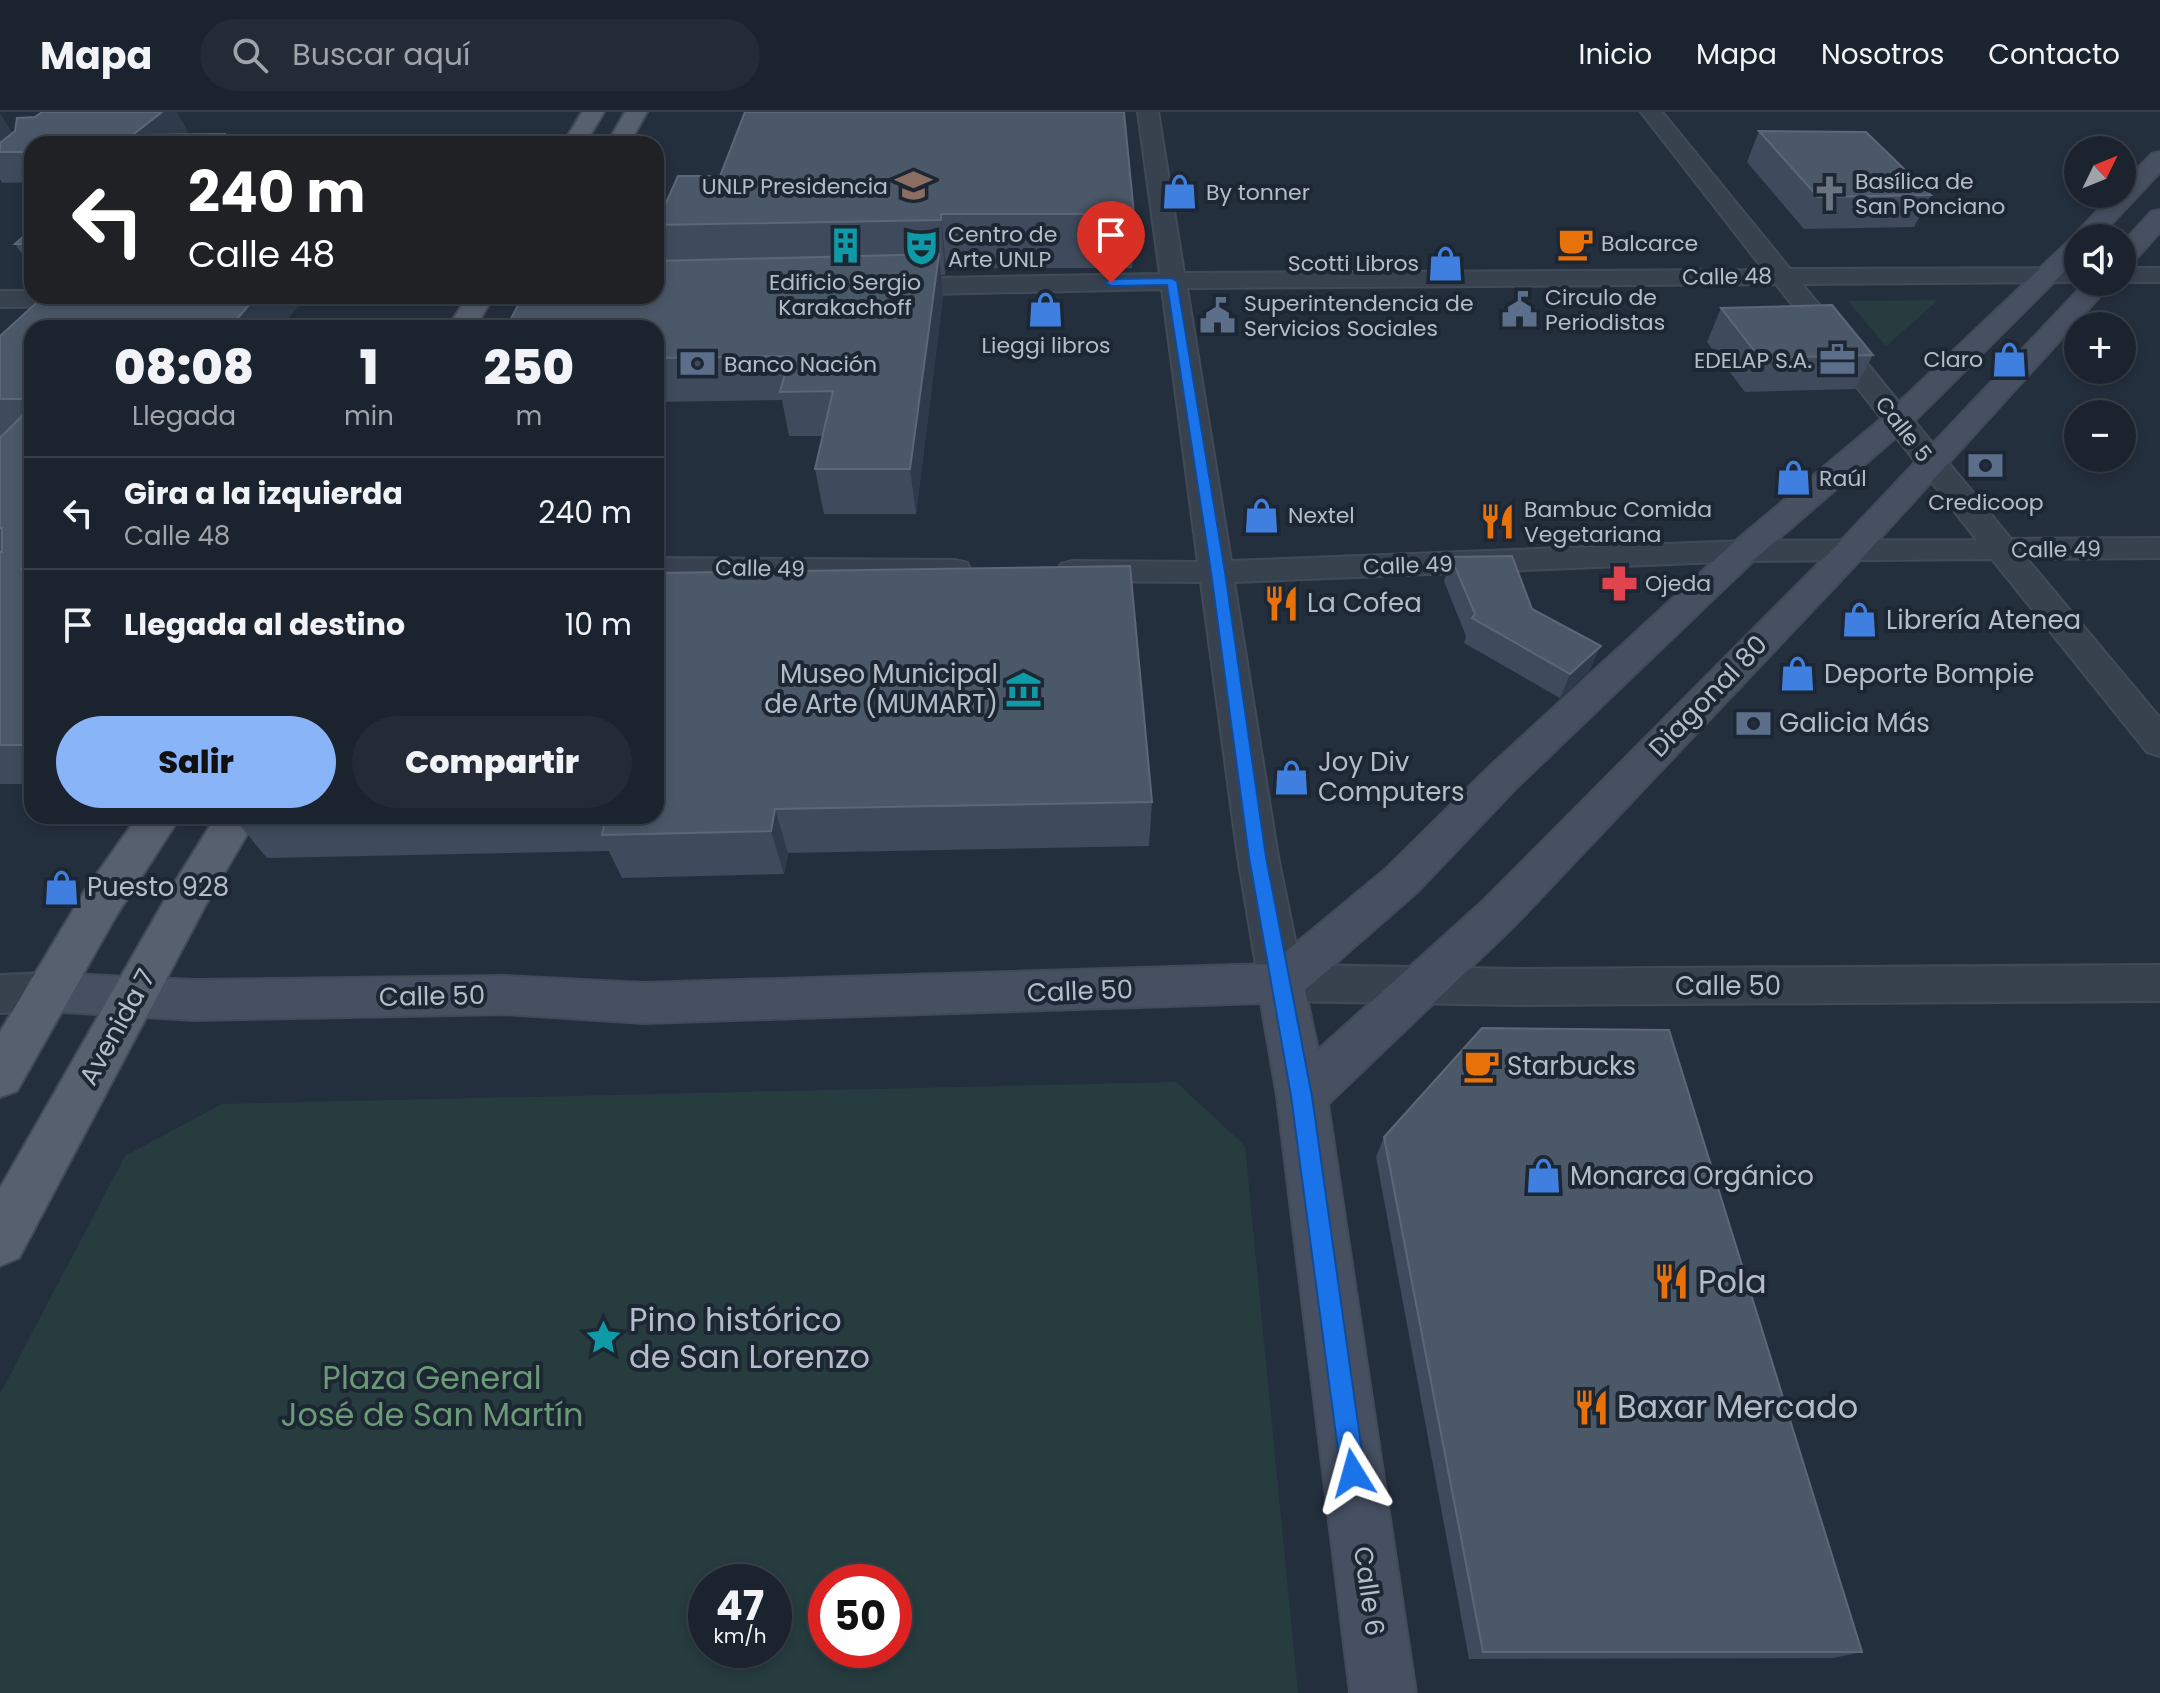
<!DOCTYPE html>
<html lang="es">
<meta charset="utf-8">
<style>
body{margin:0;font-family:Poppins,sans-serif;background:#242b36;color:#f1f3f6;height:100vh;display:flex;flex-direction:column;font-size:30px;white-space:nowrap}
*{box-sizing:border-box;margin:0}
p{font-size:26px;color:#a0a4aa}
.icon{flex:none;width:44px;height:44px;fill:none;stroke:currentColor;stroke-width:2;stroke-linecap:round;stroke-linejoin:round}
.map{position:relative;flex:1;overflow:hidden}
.side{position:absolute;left:24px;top:208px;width:640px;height:504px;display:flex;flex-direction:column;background:#1b232e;border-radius:24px;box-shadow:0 4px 12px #0003,0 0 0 2px #39404a}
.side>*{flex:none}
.top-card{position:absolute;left:24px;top:24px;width:640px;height:168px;border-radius:24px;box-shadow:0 4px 12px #0003,0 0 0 2px #39404a;background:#202124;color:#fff;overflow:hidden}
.needle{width:52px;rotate:47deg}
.controls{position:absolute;left:2064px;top:24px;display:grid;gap:16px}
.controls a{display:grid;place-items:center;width:72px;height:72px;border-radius:50%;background:#1b232e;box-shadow:0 4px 12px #0003,0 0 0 2px #39404a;font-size:40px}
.speed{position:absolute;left:688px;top:1452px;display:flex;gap:16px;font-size:40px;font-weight:700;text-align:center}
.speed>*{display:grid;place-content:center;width:104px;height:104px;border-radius:50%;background:#1b232e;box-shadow:0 4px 12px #0003,0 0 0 2px #39404a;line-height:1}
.speed small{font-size:20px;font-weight:400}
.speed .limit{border:12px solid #d22;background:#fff;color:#111}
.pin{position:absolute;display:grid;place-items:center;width:68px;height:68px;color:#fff;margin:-82px -34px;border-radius:50% 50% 50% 0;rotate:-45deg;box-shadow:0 0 8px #0007}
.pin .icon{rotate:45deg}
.me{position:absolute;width:88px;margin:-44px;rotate:352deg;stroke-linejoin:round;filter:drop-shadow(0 0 6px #0008)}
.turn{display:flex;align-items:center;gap:28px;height:168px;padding:0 32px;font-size:36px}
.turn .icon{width:104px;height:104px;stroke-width:2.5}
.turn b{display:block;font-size:56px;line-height:68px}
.eta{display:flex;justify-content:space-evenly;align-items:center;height:136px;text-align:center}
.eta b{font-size:48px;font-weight:800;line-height:56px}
.cta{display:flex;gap:16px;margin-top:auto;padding:16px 32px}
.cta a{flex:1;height:92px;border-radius:48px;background:#8ab4f8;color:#111;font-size:32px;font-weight:800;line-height:92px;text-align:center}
.cta a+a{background:#242b36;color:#f1f3f6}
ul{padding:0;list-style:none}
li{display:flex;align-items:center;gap:24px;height:112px;padding:0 32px;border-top:2px solid #39404a}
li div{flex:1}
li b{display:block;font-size:30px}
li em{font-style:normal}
header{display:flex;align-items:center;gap:48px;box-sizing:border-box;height:112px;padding:0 40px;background:#1b232e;border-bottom:2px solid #39404a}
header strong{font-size:38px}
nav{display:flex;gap:44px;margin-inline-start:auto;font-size:28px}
.search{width:560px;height:72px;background:#242b36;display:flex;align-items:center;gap:20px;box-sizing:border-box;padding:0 28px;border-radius:44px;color:#a0a4aa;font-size:30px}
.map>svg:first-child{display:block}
.green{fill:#263c3f;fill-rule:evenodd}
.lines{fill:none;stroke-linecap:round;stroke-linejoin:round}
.minor-casing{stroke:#414a57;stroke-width:4}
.secondary-casing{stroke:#414a57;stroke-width:4}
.primary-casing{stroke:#414a57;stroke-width:4}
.minor{fill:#38414e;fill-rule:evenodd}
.secondary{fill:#465061;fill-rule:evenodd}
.primary{fill:#56606e;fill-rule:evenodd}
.wall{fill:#3f4b5c}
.shaded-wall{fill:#2f3b4b}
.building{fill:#4b5868;stroke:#5c6777;stroke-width:2}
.route{fill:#1a73e8;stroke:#114b97;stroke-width:2}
.labels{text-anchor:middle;stroke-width:8;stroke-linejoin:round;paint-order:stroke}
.far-poi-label{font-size:22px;fill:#b4bcc9;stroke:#1d2633;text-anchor:start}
.far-street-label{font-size:22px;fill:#b4bcc9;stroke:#1d2633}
.poi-label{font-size:26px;fill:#b4bcc9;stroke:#1d2633;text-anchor:start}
.street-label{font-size:26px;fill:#b4bcc9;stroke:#1d2633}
.near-poi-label{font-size:32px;fill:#b4bcc9;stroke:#1d2633;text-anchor:start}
.near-park-label{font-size:32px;fill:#6b9a76;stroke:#1d2633}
</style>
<header>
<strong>Mapa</strong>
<div class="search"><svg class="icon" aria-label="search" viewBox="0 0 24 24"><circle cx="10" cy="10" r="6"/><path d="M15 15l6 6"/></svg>Buscar aquí</div>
<nav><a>Inicio</a><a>Mapa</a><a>Nosotros</a><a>Contacto</a></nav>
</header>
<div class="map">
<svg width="2160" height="1581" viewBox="0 0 2160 1581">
<rect width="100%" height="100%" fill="#242f3e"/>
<!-- green -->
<g class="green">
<polygon points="1938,188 1886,234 1848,189"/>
<path d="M1176,970L1245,1034L1298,1581H0V1282L125,1044L222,992ZM706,1470H774V1538H706ZM826,1470H894V1538H826Z"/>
</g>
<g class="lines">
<defs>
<g id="minor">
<path d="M1138,0H1158L1184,161L1764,158L1641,0H1662L1790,157L2078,156V170L1802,172L2011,427L2160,426V446L2027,447L2160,606V644L2147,640L1992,447L1744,449L1234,470L1278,745L1300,853L1519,857L2160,853V889L1519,893L1281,889L1265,884L1259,871L1238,745L1201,470L1073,469L1061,466L1057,459L1061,452L1073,449L1198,450L1162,177L883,183L874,180L870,175L874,170L883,167L1160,162ZM1776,172L1977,428L1744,429L1231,449L1187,176Z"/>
<polygon points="2122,156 2160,156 2160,170 2120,170"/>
<polygon points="0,179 32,179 32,184 109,186 105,191 96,194 0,195"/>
<polygon points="222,184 314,184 310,189 301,192 234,193 225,190"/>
<polygon points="656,446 955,448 967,451 971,458 967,465 955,468 656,466"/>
<polygon points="47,861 63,867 69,880 63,893 47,899 0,901 0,863"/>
</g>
<g id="secondary">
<polygon points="2160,40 2160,60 2098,126 2078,126 2078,146 1909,314 1756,446 1514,678 1417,780 1305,878 1318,938 1484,788 1838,432 2086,170 2113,170 1862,446 1516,812 1328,992 1416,1581 1350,1581 1277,984 1261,891 644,911 505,902 194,908 47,899 31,894 24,880 31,866 47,861 194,868 505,864 644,871 1271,852 1387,756 1486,658 1732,432 1887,302 2072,126 2113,82 2122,82 2122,73 2152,42"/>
<polygon points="2160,98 2160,120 2131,152 2122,155 2122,132 2151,100"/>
</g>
<g id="primary">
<polygon points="582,0 604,0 585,32 563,32"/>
<polygon points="625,0 647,0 629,32 607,32"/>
<polygon points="468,184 494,184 475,216 447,216"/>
<polygon points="138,704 181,704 116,804 17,979 0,985 0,920 84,780"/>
<polygon points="216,704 258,704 205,794 19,1146 0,1154 0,1076 175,770"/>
</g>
</defs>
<!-- minor casing -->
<use href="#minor" class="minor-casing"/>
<!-- secondary casing -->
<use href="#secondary" class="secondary-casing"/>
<!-- primary casing -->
<use href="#primary" class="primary-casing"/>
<!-- minor -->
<use href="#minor" class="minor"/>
<!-- secondary -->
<use href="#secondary" class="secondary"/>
<!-- primary -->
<use href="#primary" class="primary"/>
</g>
<!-- wall -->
<g class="wall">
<polygon points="0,2 12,21 35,5 188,20 32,32 32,70 2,71 0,67"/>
<polygon points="1759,19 1931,83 1914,115 1804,117 1747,50"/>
<polygon points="720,64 1134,102 1132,156 946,156 945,163 941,163 943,184 916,402 824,402 815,357 823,324 789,324 782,288 656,290 656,216 665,148 656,112"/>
<polygon points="32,117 32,157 15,132"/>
<polygon points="44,184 291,184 297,195 280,216 32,216 32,672 0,672 0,326 1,325 0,325 0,224"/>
<polygon points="1721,196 1873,243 1855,277 1745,280 1707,230"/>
<polygon points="1451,445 1532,497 1590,558 1560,586 1464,531 1466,524 1444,469"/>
<polygon points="656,461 1152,690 1149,734 788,741 784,762 622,766 609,739 267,746 232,704 656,704"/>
<polygon points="1384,1025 1862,1540 1833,1546 1469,1547 1376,1045"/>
</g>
<!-- shaded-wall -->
<g class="shaded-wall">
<polygon points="128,0 177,0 188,20 174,32 121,32"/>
<polygon points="0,2 19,32 0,40"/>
<polygon points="224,22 228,32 213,32"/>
<polygon points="941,102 946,156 945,163 941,108"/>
<polygon points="939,142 943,184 916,402 910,357"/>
<polygon points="257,184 291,184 297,195 280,216 229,216"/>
<polygon points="32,445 32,469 22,457"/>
<polygon points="1601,534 1590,558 1560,586 1570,562"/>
<polygon points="775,697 788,741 784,762 771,719"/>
</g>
<!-- building -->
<g class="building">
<polygon points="42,0 162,0 121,32 32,32 32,40 0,40 0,31 15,19 17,6 35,5"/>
<polygon points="745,0 1124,0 1134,102 941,102 941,108 656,113 678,64 720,64"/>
<polygon points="1759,19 1866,20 1931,83 1818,85"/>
<polygon points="224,22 213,32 133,32 144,23"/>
<polygon points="32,117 32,132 15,132"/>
<polygon points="939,142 910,357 815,357 833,279 780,280 790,244 656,246 656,216 506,216 523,184 656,184 656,149"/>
<polygon points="44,184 257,184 229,216 32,216 32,287 0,287 0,224"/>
<polygon points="1832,193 1873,243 1760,246 1721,196"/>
<polygon points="32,294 32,445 22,457 32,457 32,633 0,633 0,440 2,440 2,416 0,416 0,326"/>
<polygon points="1512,444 1532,497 1601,534 1570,562 1472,506 1475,502 1451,445"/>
<polygon points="1130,454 1152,690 775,697 771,719 602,723 606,704 656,704 656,461"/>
<polygon points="1482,916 1669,918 1862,1540 1483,1540 1384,1025"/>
</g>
<!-- route -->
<polygon class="route" points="1171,166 1177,169 1225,460 1266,745 1312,984 1365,1361 1362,1370 1353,1373 1344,1370 1341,1361 1291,984 1249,745 1211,460 1167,173 1111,174 1105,171 1111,167"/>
<!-- icons -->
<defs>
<symbol id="university-bare" viewBox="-9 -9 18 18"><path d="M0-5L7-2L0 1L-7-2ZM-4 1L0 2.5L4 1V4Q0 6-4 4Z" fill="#8d6e63" stroke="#1d2633" stroke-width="2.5" paint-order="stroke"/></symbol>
<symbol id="shop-bare" viewBox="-9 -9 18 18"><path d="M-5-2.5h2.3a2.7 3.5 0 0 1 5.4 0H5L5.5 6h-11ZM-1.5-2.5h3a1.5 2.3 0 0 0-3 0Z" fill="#3f7fe0" stroke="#1d2633" stroke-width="2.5" paint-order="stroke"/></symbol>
<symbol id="church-bare" viewBox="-9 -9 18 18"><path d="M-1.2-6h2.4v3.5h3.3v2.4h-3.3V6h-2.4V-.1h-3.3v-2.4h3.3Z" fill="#6b7280" stroke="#1d2633" stroke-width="2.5" paint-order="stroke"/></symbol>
<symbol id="cafe-bare" viewBox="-9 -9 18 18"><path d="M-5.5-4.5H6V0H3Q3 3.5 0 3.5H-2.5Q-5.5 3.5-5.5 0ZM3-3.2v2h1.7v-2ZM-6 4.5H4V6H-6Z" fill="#e8710a" stroke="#1d2633" stroke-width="2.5" paint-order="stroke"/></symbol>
<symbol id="building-bare" viewBox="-9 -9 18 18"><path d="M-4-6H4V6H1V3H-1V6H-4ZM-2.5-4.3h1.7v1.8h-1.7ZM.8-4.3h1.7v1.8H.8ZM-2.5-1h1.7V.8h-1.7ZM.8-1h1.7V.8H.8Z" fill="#0f9aa8" stroke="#1d2633" stroke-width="2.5" paint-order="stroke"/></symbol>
<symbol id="theatre-bare" viewBox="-9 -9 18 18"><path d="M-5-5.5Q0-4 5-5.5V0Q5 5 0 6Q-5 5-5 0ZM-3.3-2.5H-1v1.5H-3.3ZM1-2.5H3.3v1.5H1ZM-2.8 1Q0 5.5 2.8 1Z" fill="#0f9aa8" stroke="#1d2633" stroke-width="2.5" paint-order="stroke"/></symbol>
<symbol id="civic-bare" viewBox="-9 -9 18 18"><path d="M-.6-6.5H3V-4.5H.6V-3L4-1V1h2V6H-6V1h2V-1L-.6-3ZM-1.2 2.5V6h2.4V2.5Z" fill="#5c6f8a" stroke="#1d2633" stroke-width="2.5" paint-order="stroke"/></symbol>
<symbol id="office-bare" viewBox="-9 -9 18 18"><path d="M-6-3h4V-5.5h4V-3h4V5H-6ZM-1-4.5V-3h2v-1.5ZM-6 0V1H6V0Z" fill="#5c6f8a" stroke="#1d2633" stroke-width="2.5" paint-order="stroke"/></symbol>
<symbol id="bank-bare" viewBox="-9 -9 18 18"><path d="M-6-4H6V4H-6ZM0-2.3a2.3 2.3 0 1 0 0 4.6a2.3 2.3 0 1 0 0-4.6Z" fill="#5c6f8a" stroke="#1d2633" stroke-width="2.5" paint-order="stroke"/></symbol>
<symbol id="restaurant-bare" viewBox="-9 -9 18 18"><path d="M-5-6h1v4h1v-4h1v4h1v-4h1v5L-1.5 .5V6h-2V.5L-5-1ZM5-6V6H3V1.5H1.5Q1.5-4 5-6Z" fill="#e8710a" stroke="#1d2633" stroke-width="2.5" paint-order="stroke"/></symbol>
<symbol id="pharmacy-bare" viewBox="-9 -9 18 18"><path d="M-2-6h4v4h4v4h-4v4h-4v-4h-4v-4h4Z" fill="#e0444e" stroke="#1d2633" stroke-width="2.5" paint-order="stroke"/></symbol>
<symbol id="museum-bare" viewBox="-9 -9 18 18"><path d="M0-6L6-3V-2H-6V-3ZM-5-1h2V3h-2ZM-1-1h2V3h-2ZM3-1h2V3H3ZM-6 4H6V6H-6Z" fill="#0f9aa8" stroke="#1d2633" stroke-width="2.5" paint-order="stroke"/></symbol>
<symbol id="sight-bare" viewBox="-9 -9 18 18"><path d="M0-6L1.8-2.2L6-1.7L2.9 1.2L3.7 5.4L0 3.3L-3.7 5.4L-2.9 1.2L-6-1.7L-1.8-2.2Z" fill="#0f9aa8" stroke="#1d2633" stroke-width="2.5" paint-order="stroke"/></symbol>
</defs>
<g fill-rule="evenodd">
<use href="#university-bare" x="888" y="48" width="51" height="51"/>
<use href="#shop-bare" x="1154" y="54" width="51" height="51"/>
<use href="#church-bare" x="1804" y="56" width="51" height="51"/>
<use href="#cafe-bare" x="1550" y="106" width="51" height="51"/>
<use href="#building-bare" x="820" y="108" width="51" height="51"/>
<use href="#theatre-bare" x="896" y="110" width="51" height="51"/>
<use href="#shop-bare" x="1420" y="126" width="51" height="51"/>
<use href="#shop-bare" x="1020" y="172" width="51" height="51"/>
<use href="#civic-bare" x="1494" y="172" width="51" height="51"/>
<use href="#civic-bare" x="1192" y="178" width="51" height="51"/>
<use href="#shop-bare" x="1984" y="222" width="51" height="51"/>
<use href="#office-bare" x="1812" y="222" width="51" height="51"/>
<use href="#bank-bare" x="672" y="226" width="51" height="51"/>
<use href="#bank-bare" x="1960" y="328" width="51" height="51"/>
<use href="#shop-bare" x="1768" y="340" width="51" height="51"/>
<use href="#shop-bare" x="1236" y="378" width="51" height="51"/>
<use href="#restaurant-bare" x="1472" y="384" width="51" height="51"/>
<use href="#pharmacy-bare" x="1594" y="446" width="51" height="51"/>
<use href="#restaurant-bare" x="1256" y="466" width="51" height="51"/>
<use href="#shop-bare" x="1834" y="482" width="51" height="51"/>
<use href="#shop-bare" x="1772" y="536" width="51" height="51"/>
<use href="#museum-bare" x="998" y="552" width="51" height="51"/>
<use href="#bank-bare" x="1728" y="586" width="51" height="51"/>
<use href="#shop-bare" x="1266" y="640" width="51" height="51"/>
<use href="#shop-bare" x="36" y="750" width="51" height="51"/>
<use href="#cafe-bare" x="1456" y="928" width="51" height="51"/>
<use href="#shop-bare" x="1518" y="1038" width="51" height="51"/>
<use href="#restaurant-bare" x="1646" y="1144" width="51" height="51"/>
<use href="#sight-bare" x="578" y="1200" width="51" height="51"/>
<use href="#restaurant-bare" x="1566" y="1270" width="51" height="51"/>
</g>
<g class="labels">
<!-- far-poi labels -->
<g class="far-poi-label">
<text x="1855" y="77">Basílica de<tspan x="1855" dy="25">San Ponciano</tspan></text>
<text x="888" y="82" text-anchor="end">UNLP Presidencia</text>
<text x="1206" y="88">By tonner</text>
<text x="948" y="130">Centro de<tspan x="948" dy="25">Arte UNLP</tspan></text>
<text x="1601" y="139">Balcarce</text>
<text x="1419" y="159" text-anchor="end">Scotti Libros</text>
<text x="845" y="178" text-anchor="middle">Edificio Sergio<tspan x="845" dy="25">Karakachoff</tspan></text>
<text x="1545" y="193">Circulo de<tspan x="1545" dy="25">Periodistas</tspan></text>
<text x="1244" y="199">Superintendencia de<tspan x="1244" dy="25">Servicios Sociales</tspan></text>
<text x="1046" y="241" text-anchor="middle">Lieggi libros</text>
<text x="1983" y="255" text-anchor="end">Claro</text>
<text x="1812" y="256" text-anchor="end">EDELAP S.A.</text>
<text x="724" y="260">Banco Nación</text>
<text x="1819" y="374">Raúl</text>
<text x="1986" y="398" text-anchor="middle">Credicoop</text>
<text x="1524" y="405">Bambuc Comida<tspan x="1524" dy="25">Vegetariana</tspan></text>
<text x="1288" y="411">Nextel</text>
<text x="1645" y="479">Ojeda</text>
</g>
<!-- far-street labels -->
<g class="far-street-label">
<text transform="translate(1727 164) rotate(-1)" y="8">Calle 48</text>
<text transform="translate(1904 317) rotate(52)" y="8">Calle 5</text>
<text transform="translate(2056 437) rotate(-1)" y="8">Calle 49</text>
<text transform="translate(1408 453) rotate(-2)" y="8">Calle 49</text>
<text transform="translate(760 456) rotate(1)" y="8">Calle 49</text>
</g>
<!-- poi labels -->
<g class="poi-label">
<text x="1307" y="500">La Cofea</text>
<text x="1886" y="517">Librería Atenea</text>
<text x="998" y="571" text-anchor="end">Museo Municipal<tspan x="998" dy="30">de Arte (MUMART)</tspan></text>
<text x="1824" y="571">Deporte Bompie</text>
<text x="1779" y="620">Galicia Más</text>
<text x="1318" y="659">Joy Div<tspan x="1318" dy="30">Computers</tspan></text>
<text x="87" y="784">Puesto 928</text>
<text x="1507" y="963">Starbucks</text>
<text x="1570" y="1073">Monarca Orgánico</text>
</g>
<!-- street labels -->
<g class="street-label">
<text transform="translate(1708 584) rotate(-46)" y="9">Diagonal 80</text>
<text x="1728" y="883">Calle 50</text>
<text transform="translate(1080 879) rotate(-2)" y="9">Calle 50</text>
<text transform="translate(432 884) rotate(-1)" y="9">Calle 50</text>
<text transform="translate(117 915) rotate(-61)" y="9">Avenida 7</text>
<text transform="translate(1369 1479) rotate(82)" y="9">Calle 6</text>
</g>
<!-- near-poi labels -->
<g class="near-poi-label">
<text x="1698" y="1181">Pola</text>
<text x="629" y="1219">Pino histórico<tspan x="629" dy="37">de San Lorenzo</tspan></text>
<text x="1617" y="1306">Baxar Mercado</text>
</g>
<!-- near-park labels -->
<g class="near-park-label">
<text x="432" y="1277">Plaza General<tspan x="432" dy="37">José de San Martín</tspan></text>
</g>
</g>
</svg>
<div class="controls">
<a><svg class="needle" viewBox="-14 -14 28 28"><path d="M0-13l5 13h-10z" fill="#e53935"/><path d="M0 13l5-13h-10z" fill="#a0a4aa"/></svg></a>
<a><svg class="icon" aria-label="sound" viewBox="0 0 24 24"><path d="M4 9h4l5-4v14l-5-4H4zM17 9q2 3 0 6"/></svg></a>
<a>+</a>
<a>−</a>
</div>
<div class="speed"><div>47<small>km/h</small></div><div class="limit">50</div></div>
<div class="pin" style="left:1111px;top:171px;background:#d93025"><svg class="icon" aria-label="arrive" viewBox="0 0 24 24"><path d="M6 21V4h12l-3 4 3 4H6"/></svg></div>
<svg class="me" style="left:1353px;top:1361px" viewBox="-20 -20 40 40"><path d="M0-17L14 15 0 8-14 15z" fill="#1a73e8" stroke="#fff" stroke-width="4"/></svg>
<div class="top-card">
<div class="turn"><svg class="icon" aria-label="left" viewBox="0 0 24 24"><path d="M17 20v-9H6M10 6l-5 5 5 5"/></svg><div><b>240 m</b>Calle 48</div></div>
</div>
<section class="side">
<div class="eta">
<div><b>08:08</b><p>Llegada</p></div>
<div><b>1</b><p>min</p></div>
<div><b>250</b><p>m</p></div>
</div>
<ul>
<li><svg class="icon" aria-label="left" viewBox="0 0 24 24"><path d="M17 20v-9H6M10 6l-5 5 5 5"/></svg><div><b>Gira a la izquierda</b><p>Calle 48</p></div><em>240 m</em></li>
<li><svg class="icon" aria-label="arrive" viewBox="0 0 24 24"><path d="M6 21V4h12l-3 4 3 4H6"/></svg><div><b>Llegada al destino</b></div><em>10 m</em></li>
</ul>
<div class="cta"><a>Salir</a><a>Compartir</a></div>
</section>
</div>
